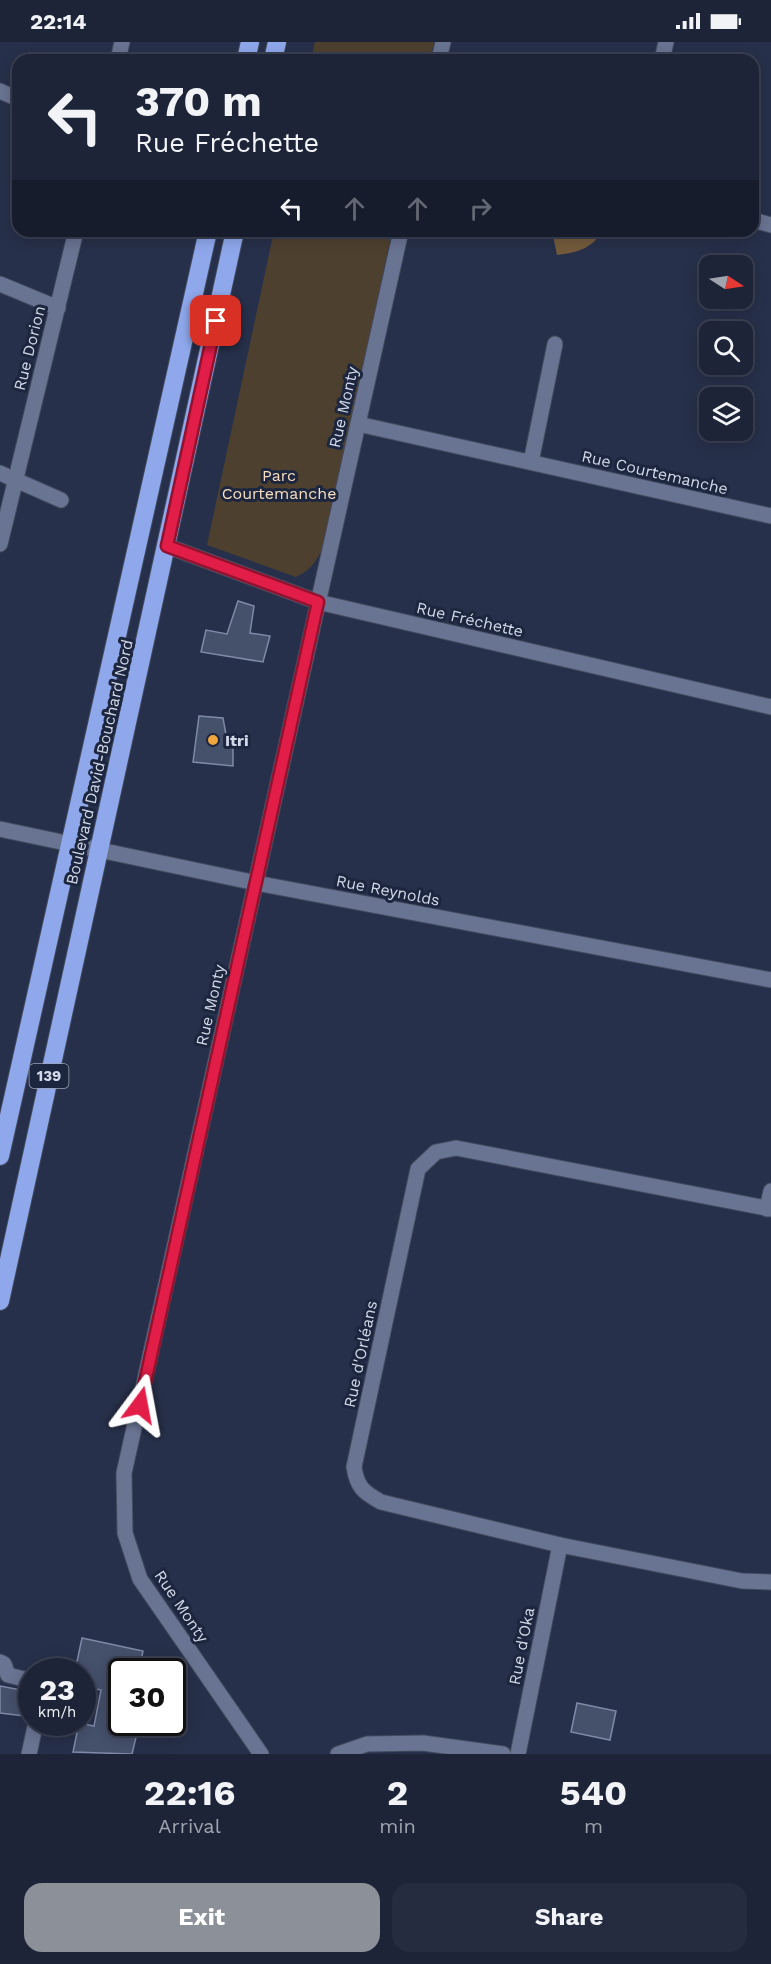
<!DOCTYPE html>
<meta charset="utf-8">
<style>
body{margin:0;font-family:"Work Sans",sans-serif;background:#252c40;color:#f1f3f6;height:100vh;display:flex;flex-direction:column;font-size:22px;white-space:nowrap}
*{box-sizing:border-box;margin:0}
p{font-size:20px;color:#a0a4ae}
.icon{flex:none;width:33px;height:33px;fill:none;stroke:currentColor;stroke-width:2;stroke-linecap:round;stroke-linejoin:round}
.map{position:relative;height:1712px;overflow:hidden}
.sheet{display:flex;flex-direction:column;background:#1d2438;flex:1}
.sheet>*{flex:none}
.guide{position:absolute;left:12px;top:12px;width:747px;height:183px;border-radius:18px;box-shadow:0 3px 15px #0003,0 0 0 2px #3b4153;background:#1d2438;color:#f1f3f6;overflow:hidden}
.needle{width:39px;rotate:102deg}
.tools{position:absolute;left:699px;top:213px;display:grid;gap:12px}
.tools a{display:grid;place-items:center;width:54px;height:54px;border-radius:12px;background:#1d2438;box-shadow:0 3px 15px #0003,0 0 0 2px #3b4153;font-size:30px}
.speed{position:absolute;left:18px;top:1616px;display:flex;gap:12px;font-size:30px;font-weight:700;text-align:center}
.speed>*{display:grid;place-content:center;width:78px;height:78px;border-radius:50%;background:#1d2438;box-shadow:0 3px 15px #0003,0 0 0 2px #3b4153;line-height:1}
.speed small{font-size:15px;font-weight:400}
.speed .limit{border:3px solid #111;border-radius:9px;background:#fff;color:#111}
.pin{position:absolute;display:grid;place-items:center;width:51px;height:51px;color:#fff;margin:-26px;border-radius:12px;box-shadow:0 3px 9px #0006}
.me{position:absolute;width:66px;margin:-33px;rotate:13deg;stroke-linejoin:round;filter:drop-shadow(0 0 4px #0008)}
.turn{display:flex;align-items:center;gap:21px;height:126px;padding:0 24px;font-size:27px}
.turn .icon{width:78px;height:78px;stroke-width:2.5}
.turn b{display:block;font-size:42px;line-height:51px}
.lanes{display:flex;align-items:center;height:57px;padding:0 24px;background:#0003;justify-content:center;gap:30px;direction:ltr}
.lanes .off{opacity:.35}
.eta{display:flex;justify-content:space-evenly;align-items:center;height:102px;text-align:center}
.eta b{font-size:36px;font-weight:700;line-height:42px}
.button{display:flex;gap:12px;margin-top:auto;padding:12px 24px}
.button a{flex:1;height:69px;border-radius:18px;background:#8c9099;color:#fff;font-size:24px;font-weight:700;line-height:69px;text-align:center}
.button a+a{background:#252c40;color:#f1f3f6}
.status{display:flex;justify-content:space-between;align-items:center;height:42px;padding:0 30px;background:#1d2438;direction:ltr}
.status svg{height:16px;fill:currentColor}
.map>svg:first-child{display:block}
.green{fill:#4e402f}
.water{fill:#735a3c}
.building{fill:#45506b;stroke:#7e8aa8;stroke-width:1.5}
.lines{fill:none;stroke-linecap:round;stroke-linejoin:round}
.minor-casing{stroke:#424a5f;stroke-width:17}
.highway-casing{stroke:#424a5f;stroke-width:20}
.minor{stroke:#697492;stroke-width:15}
.highway{stroke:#8fa8ec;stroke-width:18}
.route-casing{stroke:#92132f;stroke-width:15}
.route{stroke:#e11d48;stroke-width:10}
.poi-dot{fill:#f0a63e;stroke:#1d263f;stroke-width:2}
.labels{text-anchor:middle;stroke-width:6;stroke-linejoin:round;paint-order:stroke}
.shield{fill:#1d263f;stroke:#9ca3b6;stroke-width:1.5}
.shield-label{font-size:15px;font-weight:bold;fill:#d2d9e9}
.street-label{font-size:16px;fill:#d2d9e9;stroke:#1d263f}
.park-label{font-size:16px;fill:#f9dfbf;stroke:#1d263f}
.poi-label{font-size:16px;font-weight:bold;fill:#d2d9e9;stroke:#1d263f;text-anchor:start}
</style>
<div class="status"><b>22:14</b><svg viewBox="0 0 49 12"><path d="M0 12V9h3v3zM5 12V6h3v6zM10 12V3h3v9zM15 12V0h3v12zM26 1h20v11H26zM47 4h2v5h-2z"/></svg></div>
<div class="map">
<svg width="771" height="1712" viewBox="0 0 771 1712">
<rect width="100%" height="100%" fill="#27304a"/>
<!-- green -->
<g class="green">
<polygon points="315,0 434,0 430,18 311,18"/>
<path d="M274,189H392L327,498C319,514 313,528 296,535L207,503Z"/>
</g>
<!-- water -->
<path class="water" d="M552,189H603C592,206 577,211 557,213Z"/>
<!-- building -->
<g class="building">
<polygon points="238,559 254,564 250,591 270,594 263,620 201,610 206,588 227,592"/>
<polygon points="199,674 223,676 226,693 233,702 233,724 193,720"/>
<polygon points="82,1596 143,1609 139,1629 122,1629 122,1680 129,1680 127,1689 137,1691 132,1712 73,1710 79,1681 94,1684 101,1648 82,1644 82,1629 75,1629"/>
<polygon points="0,1644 32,1650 32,1675 0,1671"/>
<polygon points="577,1661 616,1669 610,1698 571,1690"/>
</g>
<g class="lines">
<defs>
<g id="minor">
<polyline points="118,18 122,0"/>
<polyline points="439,18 443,0"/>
<polyline points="662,18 666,0"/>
<polyline points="0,49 18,57"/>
<polyline points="753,178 771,183"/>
<polyline points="0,242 58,266"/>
<polyline points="358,382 771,474"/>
<polyline points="531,420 555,302"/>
<polyline points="0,431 61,458"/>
<polyline points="0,502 76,189"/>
<polyline points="167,504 318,560 771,665"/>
<polyline points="0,787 256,841 771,938"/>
<polyline points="767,1167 771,1149"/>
<path d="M771,1167L456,1106L436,1110L418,1127L354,1425C357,1445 363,1450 381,1460L560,1503L742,1539L771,1540"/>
<polyline points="0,1620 4,1622 8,1633 32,1639"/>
<polyline points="29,1712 36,1680"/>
<polyline points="261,1712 140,1537 125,1491 124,1431 401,189"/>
<polyline points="338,1712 367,1702 423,1701 503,1712"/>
<polyline points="518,1712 560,1503"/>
</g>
<g id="highway">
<polyline points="246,18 250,0"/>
<polyline points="273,18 277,0"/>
<polyline points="0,1114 208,189"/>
<polyline points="0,1259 235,189"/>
</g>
</defs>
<!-- minor casing -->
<use href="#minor" class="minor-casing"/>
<!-- highway casing -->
<use href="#highway" class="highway-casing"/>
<!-- minor -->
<use href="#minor" class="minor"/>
<!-- highway -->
<use href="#highway" class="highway"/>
</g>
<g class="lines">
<defs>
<polyline id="route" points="140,1363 318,560 167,504 216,279"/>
</defs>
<!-- route casing -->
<use href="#route" class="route-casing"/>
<!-- route -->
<use href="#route" class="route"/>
</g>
<!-- markers -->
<circle class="poi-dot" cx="213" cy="698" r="6"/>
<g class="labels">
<!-- shield labels -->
<rect class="shield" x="29.5" y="1022" width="39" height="24" rx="4.5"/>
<g class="shield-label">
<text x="49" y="1039">139</text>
</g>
<!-- street labels -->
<g class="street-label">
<text transform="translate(29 306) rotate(-76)" y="6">Rue Dorion</text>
<text transform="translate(343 365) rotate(-77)" y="6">Rue Monty</text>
<text transform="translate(655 430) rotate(13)" y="6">Rue Courtemanche</text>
<text transform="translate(470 577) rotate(13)" y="6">Rue Fréchette</text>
<text transform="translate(99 720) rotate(-77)" y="6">Boulevard David-Bouchard Nord</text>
<text transform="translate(388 848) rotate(11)" y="6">Rue Reynolds</text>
<text transform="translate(210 963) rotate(-77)" y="6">Rue Monty</text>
<text transform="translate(360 1312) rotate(-78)" y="6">Rue d'Orléans</text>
<text transform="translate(182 1564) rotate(56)" y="6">Rue Monty</text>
<text transform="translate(521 1604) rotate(-79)" y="6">Rue d'Oka</text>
</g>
<!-- park labels -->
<g class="park-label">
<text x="279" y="439">Parc<tspan x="279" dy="18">Courtemanche</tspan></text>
</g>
<!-- poi labels -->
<g class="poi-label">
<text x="225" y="704">Itri</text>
</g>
</g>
</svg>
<div class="tools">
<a><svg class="needle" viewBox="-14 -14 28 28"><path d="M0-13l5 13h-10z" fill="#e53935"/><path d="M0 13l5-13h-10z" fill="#a0a4ae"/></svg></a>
<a><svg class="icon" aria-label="search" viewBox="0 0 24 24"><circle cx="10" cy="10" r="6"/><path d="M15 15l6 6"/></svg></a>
<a><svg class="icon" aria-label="layers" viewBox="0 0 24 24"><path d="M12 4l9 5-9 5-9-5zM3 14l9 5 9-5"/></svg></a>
</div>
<div class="speed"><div>23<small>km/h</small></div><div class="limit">30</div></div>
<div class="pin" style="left:216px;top:279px;background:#d93025"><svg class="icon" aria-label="arrive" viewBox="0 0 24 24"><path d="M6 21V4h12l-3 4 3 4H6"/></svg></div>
<svg class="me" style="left:140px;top:1363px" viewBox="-20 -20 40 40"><path d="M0-17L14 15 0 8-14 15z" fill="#e11d48" stroke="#fff" stroke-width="4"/></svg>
<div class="guide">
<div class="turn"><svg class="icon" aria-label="left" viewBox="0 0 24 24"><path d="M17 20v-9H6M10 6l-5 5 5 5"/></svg><div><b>370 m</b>Rue Fréchette</div></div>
<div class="lanes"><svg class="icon" aria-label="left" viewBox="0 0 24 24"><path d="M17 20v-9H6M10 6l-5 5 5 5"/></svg><svg class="icon off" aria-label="ahead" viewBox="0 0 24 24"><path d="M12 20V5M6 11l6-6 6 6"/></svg><svg class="icon off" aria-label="ahead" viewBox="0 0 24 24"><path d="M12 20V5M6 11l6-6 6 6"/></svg><svg class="icon off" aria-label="right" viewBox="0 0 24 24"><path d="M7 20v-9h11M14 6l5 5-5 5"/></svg></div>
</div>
</div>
<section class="sheet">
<div class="eta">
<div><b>22:16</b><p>Arrival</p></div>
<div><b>2</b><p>min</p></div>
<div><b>540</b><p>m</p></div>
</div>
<div class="button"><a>Exit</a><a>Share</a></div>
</section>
